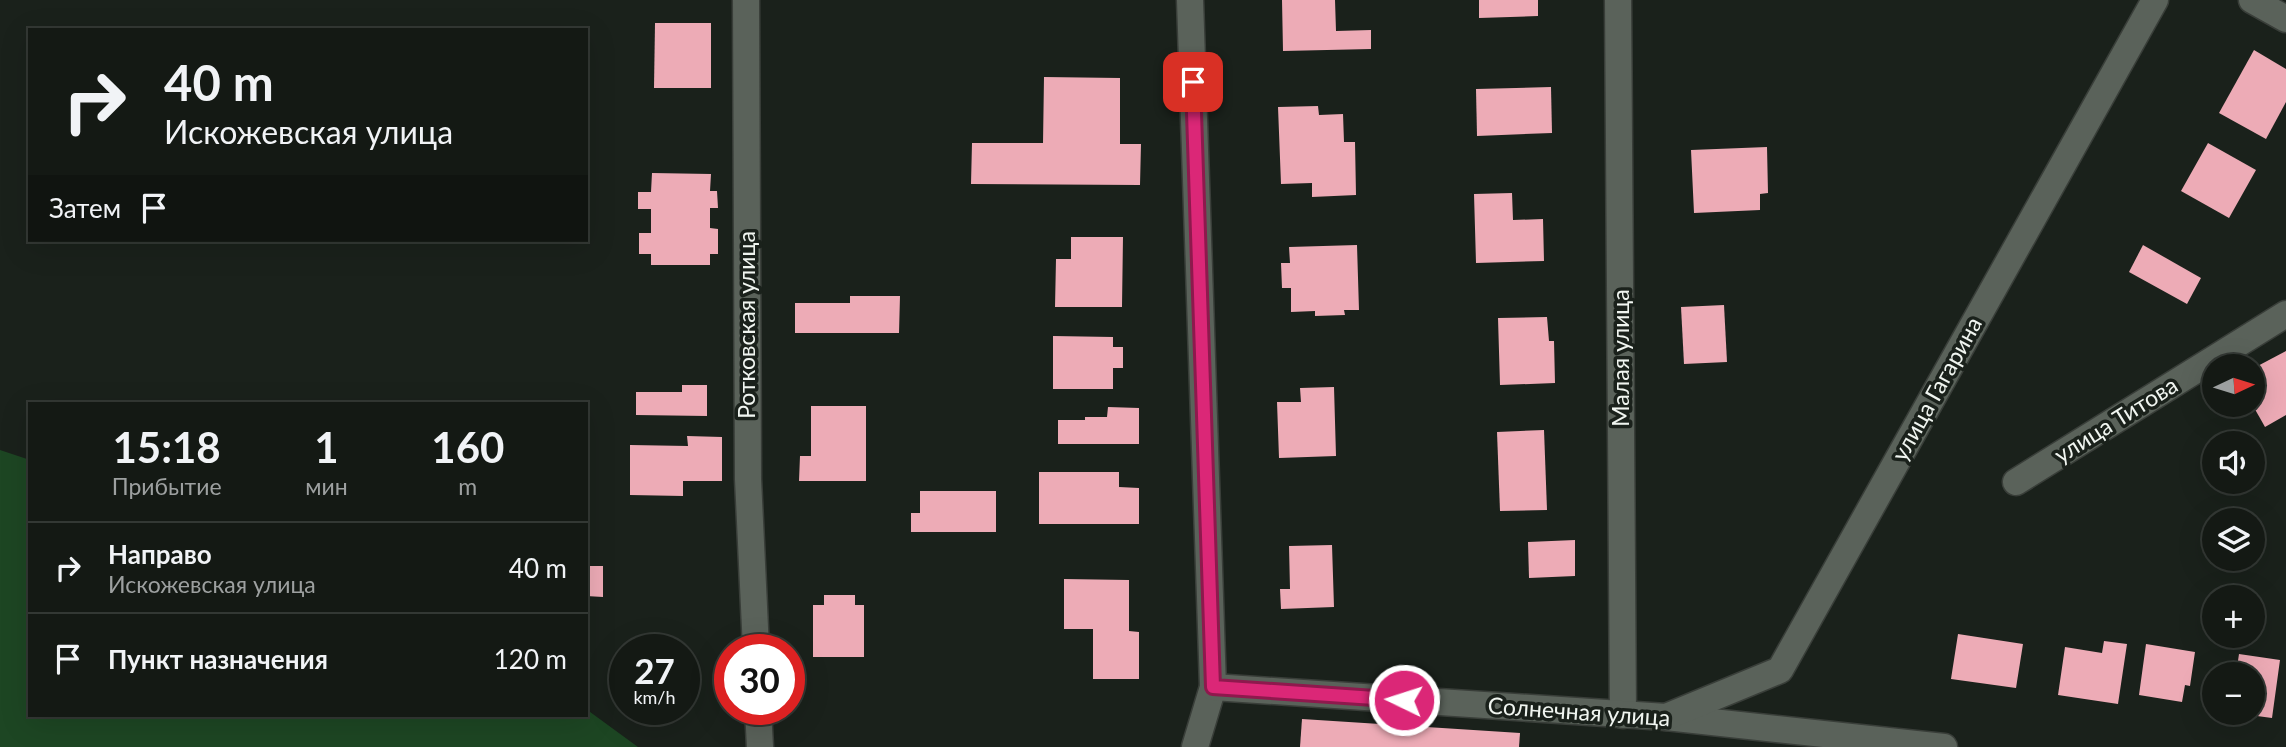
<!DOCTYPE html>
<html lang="ru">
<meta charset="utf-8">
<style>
body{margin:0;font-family:Lato,sans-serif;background:#1d221d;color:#f1f3f6;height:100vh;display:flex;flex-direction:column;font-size:26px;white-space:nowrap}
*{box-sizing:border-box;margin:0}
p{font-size:23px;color:#9da0a0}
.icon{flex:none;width:38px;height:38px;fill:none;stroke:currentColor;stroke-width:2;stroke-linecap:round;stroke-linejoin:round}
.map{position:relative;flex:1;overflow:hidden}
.sheet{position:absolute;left:28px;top:402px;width:560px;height:315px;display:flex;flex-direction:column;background:#141914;border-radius:0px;box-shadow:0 7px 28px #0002,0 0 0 2px #333834}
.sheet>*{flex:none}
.guide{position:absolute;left:28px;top:28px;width:560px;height:214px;border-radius:0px;box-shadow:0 7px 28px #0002,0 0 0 2px #333834;background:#141914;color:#f1f3f6;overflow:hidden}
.needle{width:46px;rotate:86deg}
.controls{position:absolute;left:2202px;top:354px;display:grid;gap:14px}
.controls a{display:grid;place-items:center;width:63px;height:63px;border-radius:50%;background:#141914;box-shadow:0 7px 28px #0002,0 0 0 2px #333834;font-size:35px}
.speed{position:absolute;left:609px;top:634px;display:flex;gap:14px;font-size:35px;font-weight:700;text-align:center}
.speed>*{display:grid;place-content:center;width:91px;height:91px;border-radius:50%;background:#141914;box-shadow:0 7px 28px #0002,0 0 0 2px #333834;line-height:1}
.speed small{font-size:18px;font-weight:400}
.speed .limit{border:10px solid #d22;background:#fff;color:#111}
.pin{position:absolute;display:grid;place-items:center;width:60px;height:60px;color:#fff;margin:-30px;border-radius:14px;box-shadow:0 4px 10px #0006}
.me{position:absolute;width:77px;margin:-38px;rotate:274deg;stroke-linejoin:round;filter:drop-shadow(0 0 5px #0008)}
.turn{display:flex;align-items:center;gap:24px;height:147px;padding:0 21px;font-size:32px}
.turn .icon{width:91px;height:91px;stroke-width:2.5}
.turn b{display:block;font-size:49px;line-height:60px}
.then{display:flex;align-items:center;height:66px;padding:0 21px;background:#0003;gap:14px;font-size:26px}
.eta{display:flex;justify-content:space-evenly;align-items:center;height:119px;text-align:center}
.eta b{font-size:42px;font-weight:700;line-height:49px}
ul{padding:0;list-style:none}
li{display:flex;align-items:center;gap:21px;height:91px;padding:0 21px;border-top:2px solid #333834}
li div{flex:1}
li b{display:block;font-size:26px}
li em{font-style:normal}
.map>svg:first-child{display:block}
.green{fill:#1d4623}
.building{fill:#edabb6}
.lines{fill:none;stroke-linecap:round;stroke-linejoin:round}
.street-casing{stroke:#393e39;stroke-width:29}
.street{stroke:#5a625a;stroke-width:26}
.route-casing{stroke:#8e194d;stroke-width:18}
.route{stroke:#db2777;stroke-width:12}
.labels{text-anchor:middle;stroke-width:7;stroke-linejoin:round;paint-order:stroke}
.street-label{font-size:23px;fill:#f0f5f0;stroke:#1a211b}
</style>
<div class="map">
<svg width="2286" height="747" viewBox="0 0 2286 747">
<rect width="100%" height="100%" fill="#1a211b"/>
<!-- green -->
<polygon class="green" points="0,450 30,460 30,716 586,716 586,709 638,747 0,747"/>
<!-- building -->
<g class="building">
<polygon points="1282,0 1335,0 1336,31 1371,30 1371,49 1283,51"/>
<polygon points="1479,0 1538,0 1538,16 1479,18"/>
<polygon points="655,23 711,23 711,88 654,88"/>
<polygon points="2254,50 2286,69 2286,102 2266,139 2219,113"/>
<polygon points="1044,77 1120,78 1120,144 1141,144 1140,185 971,184 972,143 1043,143"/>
<polygon points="1551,87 1552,133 1477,136 1476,89"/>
<polygon points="1318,106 1319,115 1343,114 1344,142 1355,142 1356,195 1312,197 1312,183 1281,184 1278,107"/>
<polygon points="2208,143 2256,170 2229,218 2181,191"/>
<polygon points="1767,147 1768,193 1760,194 1760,210 1694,213 1691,150"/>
<polygon points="652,173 711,174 710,191 717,191 718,208 710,208 710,228 718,229 718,254 710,254 710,265 651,265 651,254 639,254 639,233 651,233 651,209 638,209 638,192 651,192"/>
<polygon points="1512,193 1513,220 1543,219 1544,261 1476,263 1474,194"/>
<polygon points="1071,237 1123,237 1122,307 1055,307 1056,259 1071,259"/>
<polygon points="1357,245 1359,310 1344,310 1345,315 1315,316 1315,311 1291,312 1291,288 1282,288 1281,263 1290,263 1289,247"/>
<polygon points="2143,245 2201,278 2187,304 2129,272"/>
<polygon points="850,296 900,296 899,333 795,333 795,303 850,303"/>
<polygon points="1724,305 1727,362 1684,364 1681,307"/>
<polygon points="1547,317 1549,341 1554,341 1555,383 1500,385 1498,318"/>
<polygon points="1053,336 1113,337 1113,347 1123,347 1123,368 1113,368 1113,389 1053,389"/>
<polygon points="2286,351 2286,415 2265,427 2252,404 2252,369"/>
<polygon points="682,385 707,385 707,416 636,415 636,392 682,392"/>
<polygon points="1334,387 1336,456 1279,458 1277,402 1301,402 1300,388"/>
<polygon points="811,406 866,406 866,481 799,481 800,456 811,456"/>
<polygon points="1108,407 1139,408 1139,444 1058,444 1058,420 1085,420 1085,417 1107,417"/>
<polygon points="1544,430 1547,510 1500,511 1497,432"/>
<polygon points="687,436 722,437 722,481 683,481 683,496 630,495 630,445 688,446"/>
<polygon points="1039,472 1119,472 1119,487 1139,488 1139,524 1039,524"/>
<polygon points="920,491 996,491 996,532 911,532 911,513 920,513"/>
<polygon points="1575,540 1575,576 1529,578 1528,542"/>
<polygon points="1332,545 1334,607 1281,609 1280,589 1290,589 1289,546"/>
<polygon points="586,566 603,566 603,597 586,596"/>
<polygon points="1064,579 1129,580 1129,631 1139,632 1139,679 1093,679 1093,629 1064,629"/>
<polygon points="824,595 855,595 855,605 864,605 864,657 813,657 813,605 824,605"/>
<polygon points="1958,634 2023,644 2016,688 1951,679"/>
<polygon points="2104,641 2127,644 2118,704 2058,695 2065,647 2102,653"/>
<polygon points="2146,644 2195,652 2190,686 2185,685 2182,702 2139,695"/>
<polygon points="2239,654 2280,660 2272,718 2242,714 2252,712 2252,674 2236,674"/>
<polygon points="1302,719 1520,733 1519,747 1300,747"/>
</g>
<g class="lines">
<defs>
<g id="street">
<polyline points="746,0 748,479 756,649"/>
<polyline points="1190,0 1213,687 1195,747"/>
<polyline points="1618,0 1623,715"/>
<polyline points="2252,0 2286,19"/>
<polyline points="2016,482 2286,314"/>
<polyline points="1213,687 1666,717 1944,747"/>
<polyline points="758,709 760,747"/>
<polyline points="1666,717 1780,670 2155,0"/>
</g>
</defs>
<!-- street casing -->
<use href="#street" class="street-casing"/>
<!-- street -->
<use href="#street" class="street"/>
</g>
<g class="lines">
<defs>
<polyline id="route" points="1193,82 1213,687 1404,700"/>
</defs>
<!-- route casing -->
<use href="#route" class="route-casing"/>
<!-- route -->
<use href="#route" class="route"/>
</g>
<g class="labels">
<!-- street labels -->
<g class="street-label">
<text transform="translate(747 325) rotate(-90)" y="8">Ротковская улица</text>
<text transform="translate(1621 358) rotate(-90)" y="8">Малая улица</text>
<text transform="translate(1937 389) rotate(-61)" y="8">улица Гагарина</text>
<text transform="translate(2116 420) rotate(-32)" y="8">улица Титова</text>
<text transform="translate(1579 712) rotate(4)" y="8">Солнечная улица</text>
</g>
</g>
</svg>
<div class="controls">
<a><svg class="needle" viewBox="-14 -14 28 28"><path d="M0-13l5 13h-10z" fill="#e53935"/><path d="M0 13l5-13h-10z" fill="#9da0a0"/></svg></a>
<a><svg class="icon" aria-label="sound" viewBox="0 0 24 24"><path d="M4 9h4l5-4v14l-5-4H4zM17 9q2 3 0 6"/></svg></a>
<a><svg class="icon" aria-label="layers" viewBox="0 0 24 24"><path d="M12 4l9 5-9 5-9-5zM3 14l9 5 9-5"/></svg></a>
<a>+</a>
<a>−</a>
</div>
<div class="speed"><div>27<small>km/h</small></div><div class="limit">30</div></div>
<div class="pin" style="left:1193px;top:82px;background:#d93025"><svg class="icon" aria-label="arrive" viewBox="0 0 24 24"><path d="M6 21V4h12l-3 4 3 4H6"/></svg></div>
<svg class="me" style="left:1404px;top:700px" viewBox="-20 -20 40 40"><circle r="17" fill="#db2777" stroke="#fff" stroke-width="3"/><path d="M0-11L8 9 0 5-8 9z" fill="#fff"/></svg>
<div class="guide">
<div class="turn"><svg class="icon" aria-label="right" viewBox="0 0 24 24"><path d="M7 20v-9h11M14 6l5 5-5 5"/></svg><div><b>40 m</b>Искожевская улица</div></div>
<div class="then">Затем<svg class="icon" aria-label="arrive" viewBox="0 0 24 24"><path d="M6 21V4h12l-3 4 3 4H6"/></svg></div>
</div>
<section class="sheet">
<div class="eta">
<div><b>15:18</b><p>Прибытие</p></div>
<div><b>1</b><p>мин</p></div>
<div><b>160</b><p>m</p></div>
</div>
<ul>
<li><svg class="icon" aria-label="right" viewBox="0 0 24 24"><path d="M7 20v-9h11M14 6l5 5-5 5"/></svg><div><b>Направо</b><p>Искожевская улица</p></div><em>40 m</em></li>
<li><svg class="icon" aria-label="arrive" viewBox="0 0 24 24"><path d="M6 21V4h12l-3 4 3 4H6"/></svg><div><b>Пункт назначения</b></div><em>120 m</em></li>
</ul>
</section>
</div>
